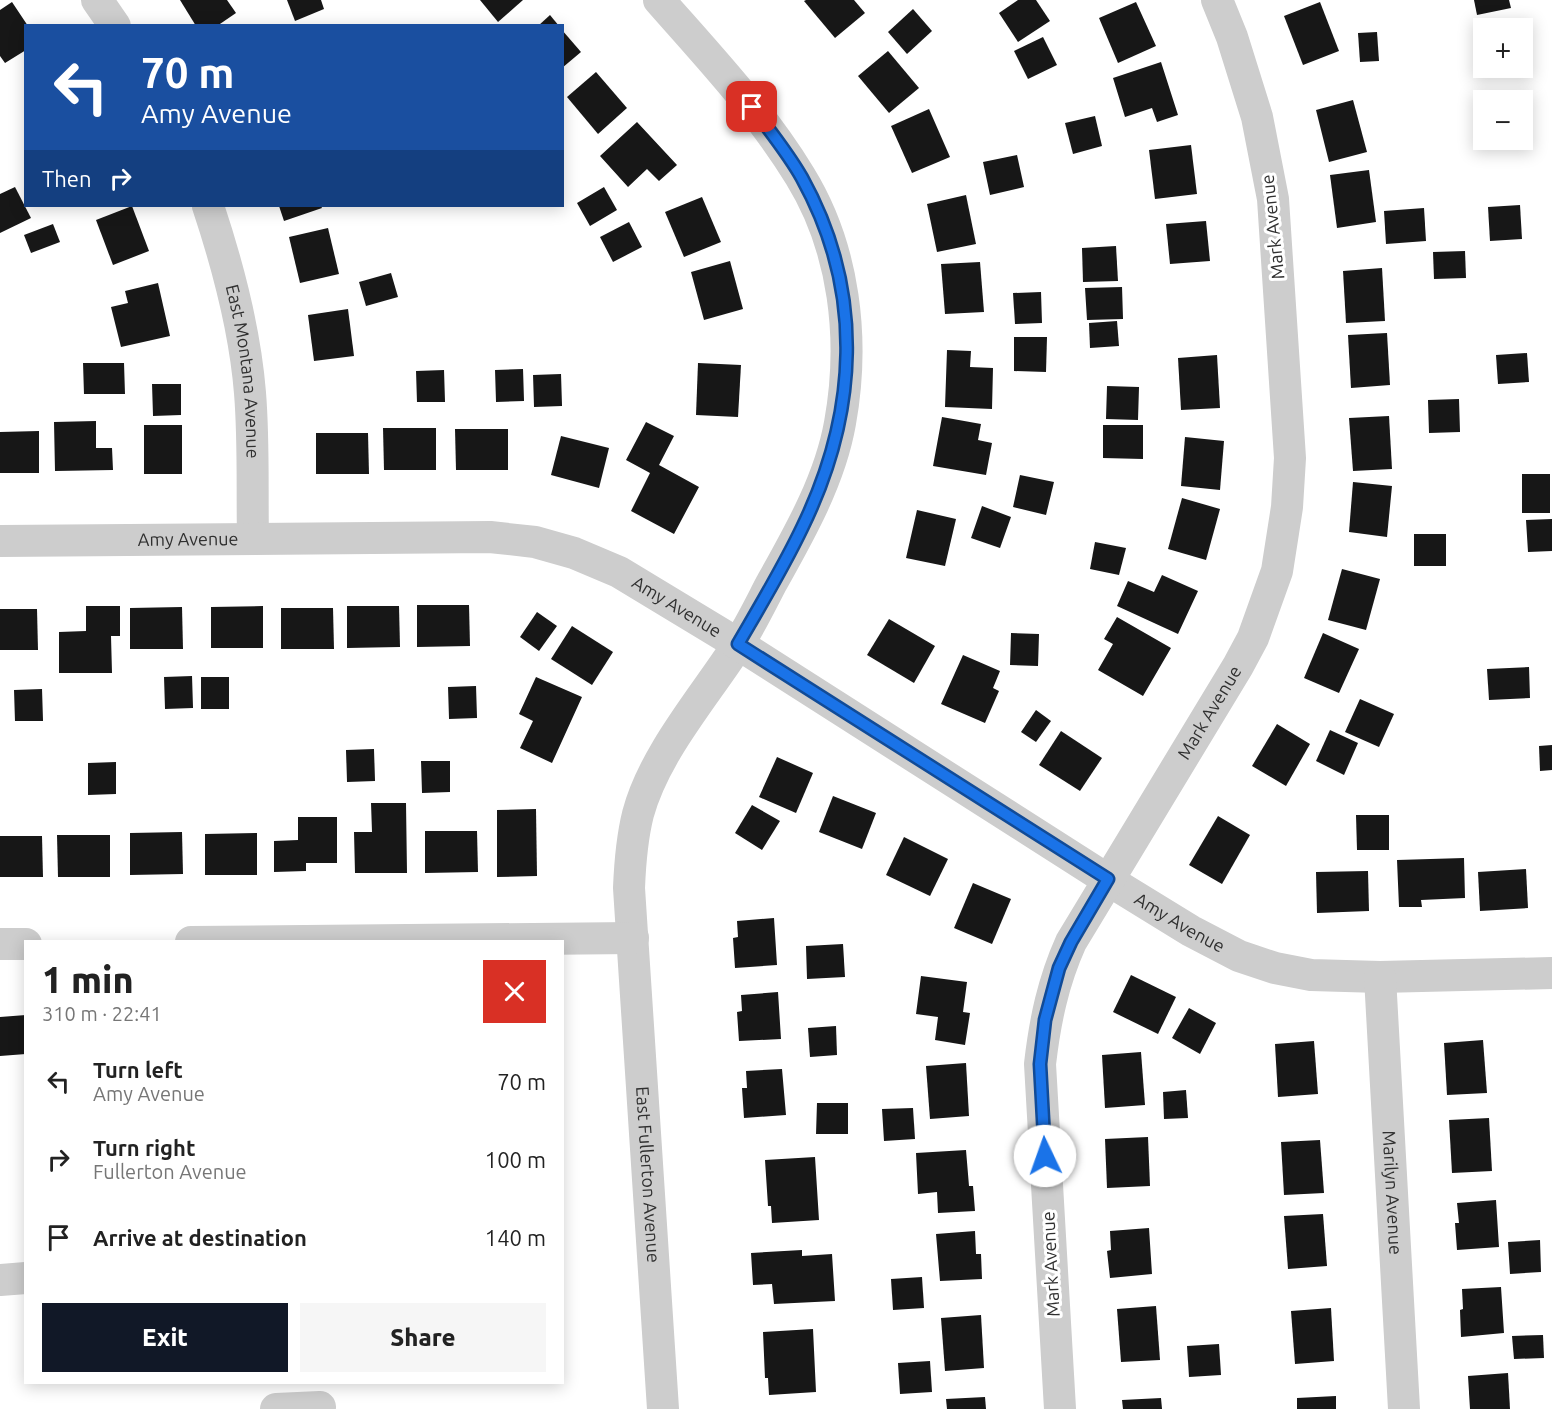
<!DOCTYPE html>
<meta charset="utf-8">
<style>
body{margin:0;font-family:Ubuntu,sans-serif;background:#f6f6f6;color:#222;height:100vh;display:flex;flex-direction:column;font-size:22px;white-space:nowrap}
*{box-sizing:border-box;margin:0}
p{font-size:20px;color:#767676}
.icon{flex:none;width:33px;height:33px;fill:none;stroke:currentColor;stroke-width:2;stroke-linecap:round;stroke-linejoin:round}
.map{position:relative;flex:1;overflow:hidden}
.details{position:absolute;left:24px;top:940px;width:540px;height:444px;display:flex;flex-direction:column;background:#fff;border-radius:0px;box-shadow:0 3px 15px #0003}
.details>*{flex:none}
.top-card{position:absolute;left:24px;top:24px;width:540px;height:183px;border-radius:0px;box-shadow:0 3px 15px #0003;background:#1a4fa0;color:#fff;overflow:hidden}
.buttons{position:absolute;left:1473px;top:18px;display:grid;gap:12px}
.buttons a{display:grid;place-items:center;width:60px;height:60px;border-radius:0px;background:#fff;box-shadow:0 3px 15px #0003;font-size:30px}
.pin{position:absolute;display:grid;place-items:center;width:51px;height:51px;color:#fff;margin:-26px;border-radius:12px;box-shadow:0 3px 9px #0006}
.me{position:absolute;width:66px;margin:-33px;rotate:357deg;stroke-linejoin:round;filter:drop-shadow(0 0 4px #0008)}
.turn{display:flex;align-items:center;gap:21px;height:126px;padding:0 18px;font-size:27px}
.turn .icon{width:78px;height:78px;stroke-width:2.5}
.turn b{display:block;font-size:42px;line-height:51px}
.then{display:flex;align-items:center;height:57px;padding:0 18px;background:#0003;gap:12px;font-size:22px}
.round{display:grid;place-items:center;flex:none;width:63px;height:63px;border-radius:0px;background:#f6f6f6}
.overview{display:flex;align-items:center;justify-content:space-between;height:102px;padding:0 18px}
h1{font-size:36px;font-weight:800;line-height:45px}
.button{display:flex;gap:12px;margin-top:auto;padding:12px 18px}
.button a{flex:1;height:69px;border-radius:0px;background:#111827;color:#fff;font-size:24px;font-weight:800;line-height:69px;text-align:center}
.button a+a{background:#f6f6f6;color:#222}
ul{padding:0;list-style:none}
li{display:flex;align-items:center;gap:18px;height:78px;padding:0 18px}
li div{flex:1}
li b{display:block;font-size:22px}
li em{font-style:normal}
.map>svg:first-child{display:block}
.building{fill:#171717}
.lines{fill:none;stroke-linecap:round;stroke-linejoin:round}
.minor{stroke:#cdcdcd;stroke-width:32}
.route-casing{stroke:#114b97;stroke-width:15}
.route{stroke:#1a73e8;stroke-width:10}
.labels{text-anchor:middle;stroke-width:6;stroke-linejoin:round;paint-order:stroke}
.street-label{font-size:18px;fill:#303030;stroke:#fff}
</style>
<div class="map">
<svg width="1552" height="1409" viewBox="0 0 1552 1409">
<rect width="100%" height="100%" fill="#fff"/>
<!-- building -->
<g class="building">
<polygon points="180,0 227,0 236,13 217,26 196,26"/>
<polygon points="287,0 321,0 324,9 295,21"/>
<polygon points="480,0 523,0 498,22"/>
<polygon points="806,0 854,0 865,13 835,38 804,1"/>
<polygon points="1018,0 1036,0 1050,21 1018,42 999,13"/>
<polygon points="1474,0 1509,0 1511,8 1477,15"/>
<polygon points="12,2 28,26 26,26 26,50 5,63 0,56 0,10"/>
<polygon points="1136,2 1156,46 1118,63 1099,18"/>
<polygon points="1320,2 1339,51 1303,65 1284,16"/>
<polygon points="913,9 932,31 907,54 888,32"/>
<polygon points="550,15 559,26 538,26"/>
<polygon points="562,30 581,52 562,68"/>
<polygon points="1377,32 1379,61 1360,62 1358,33"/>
<polygon points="1043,37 1057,65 1028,79 1014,51"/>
<polygon points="888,51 919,88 889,113 858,76"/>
<polygon points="1161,62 1178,115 1157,122 1152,108 1125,117 1113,78"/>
<polygon points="596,72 627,108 598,134 567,97"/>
<polygon points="1353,100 1367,152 1329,162 1316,110"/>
<polygon points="929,109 950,157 912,173 891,126"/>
<polygon points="1095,116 1102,146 1073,154 1065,123"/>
<polygon points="637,122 677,165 659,181 647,169 628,187 600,156"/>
<polygon points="1191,145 1197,194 1155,199 1149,150"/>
<polygon points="1017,155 1024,187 990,195 983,162"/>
<polygon points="1369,170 1376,222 1337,228 1330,175"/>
<polygon points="15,187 31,218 0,233 0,194"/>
<polygon points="604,187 617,210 590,226 577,203"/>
<polygon points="966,195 976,244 937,252 927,204"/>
<polygon points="702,197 721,242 684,257 665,212"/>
<polygon points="1520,205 1522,239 1490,241 1488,207"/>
<polygon points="132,206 149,251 113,265 96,220"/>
<polygon points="279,206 321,206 322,208 284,221"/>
<polygon points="1424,208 1426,241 1386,244 1384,211"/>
<polygon points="1206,221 1210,261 1170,264 1166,224"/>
<polygon points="629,222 642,247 613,262 600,237"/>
<polygon points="53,224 60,242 31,253 24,235"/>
<polygon points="328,228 339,274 300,283 289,237"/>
<polygon points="1116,246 1118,281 1083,282 1082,248"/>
<polygon points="1465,251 1466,278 1434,279 1433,252"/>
<polygon points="730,261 743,309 704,320 691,272"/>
<polygon points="980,262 984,312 945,314 941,264"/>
<polygon points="1382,268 1385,321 1346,323 1343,271"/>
<polygon points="391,273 398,297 366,306 359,282"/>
<polygon points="158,283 170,336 121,347 111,307 128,303 125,291"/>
<polygon points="1122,287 1123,319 1087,320 1085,288"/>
<polygon points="1041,292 1042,323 1015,324 1013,293"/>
<polygon points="348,309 354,356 314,361 308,315"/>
<polygon points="1117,321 1119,346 1090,348 1089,323"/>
<polygon points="1387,333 1390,385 1351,388 1348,335"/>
<polygon points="1014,337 1047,337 1046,372 1014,371"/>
<polygon points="947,350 971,351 970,367 993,368 992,409 945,407"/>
<polygon points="1527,353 1529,382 1498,384 1496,355"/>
<polygon points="1217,355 1220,408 1181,410 1178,358"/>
<polygon points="83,363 124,363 125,394 84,394"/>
<polygon points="698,363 741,365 738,417 696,415"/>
<polygon points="523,369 524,401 496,402 495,370"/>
<polygon points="444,370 445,402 417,402 416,371"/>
<polygon points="561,374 562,406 534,407 533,375"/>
<polygon points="152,384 181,384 181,415 153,416"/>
<polygon points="1107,386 1139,387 1138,420 1106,419"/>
<polygon points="1459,399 1460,432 1429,433 1428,400"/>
<polygon points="1389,416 1392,469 1353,471 1349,418"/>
<polygon points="942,417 981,424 978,440 992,443 986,475 933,466"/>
<polygon points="96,421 96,448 112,448 113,470 55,471 54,422"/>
<polygon points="646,422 674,436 659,465 699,487 674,534 631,511 650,473 626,460"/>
<rect x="144" y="425" width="38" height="49"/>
<polygon points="1103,425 1143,425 1143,459 1103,458"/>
<polygon points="383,428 436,428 436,470 384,470"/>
<polygon points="455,429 508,429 508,470 456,470"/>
<polygon points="39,431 39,473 0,473 0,432"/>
<polygon points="316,433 368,433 369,474 316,474"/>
<polygon points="561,436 609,448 599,488 551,475"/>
<polygon points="1185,437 1224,441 1220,490 1181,486"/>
<rect x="1522" y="474" width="28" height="39"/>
<polygon points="1020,475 1054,482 1046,515 1013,507"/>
<polygon points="1353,482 1392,486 1387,537 1349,532"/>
<polygon points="1182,498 1220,509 1206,560 1168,549"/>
<polygon points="982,506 1011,517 1000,548 971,538"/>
<polygon points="917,510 956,519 945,566 906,558"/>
<polygon points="1552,519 1552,551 1528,552 1526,520"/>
<rect x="1414" y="534" width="32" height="32"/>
<polygon points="1095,542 1126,548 1119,575 1090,569"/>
<polygon points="1342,569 1380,579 1366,630 1328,620"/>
<polygon points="1162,575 1198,591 1178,634 1117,606 1128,581 1154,592"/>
<polygon points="417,605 469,605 470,646 417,647"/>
<polygon points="86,606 120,606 120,636 111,636 112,673 59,673 59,632 86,631"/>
<polygon points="263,606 263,648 211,648 211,607"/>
<polygon points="347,606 399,606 400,647 347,648"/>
<polygon points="182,607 183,649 130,649 130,608"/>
<polygon points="281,608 333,608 334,649 281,649"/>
<polygon points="0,609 37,609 38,650 0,650"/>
<polygon points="537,612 557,626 539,651 520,637"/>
<polygon points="1117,617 1171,648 1143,696 1098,670 1113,644 1104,639"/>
<polygon points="889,619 935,646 914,683 867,655"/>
<polygon points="572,626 613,652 592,685 551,659"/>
<polygon points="1011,633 1039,634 1038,666 1010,665"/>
<polygon points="1323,633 1359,649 1339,693 1304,678"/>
<polygon points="963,655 1000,671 993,688 999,691 985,723 941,704"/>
<polygon points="1529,667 1530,698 1489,700 1487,669"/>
<polygon points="192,676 193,708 165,709 164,677"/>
<rect x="201" y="677" width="28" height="32"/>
<polygon points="536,677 582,697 552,763 520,748 533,721 519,714"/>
<polygon points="476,686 477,718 449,719 448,687"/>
<polygon points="42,689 43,721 15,721 14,690"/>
<polygon points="1360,699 1394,714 1379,747 1345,732"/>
<polygon points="1036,710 1051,721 1036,742 1021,732"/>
<polygon points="1277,724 1310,744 1286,786 1252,766"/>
<polygon points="1330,730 1358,743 1344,775 1316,761"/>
<polygon points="1061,731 1102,758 1080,791 1039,765"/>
<polygon points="1552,745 1552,770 1540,771 1539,746"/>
<polygon points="374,749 375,781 347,782 346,750"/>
<polygon points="777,757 813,773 796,813 759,797"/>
<polygon points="421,761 450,761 450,792 422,793"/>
<polygon points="116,762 116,794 88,795 88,763"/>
<polygon points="833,796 876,813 862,849 819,832"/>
<polygon points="371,803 406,803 407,873 355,873 354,832 372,832"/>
<polygon points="752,805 780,821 762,850 735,833"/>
<polygon points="536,809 537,876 497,877 497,810"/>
<polygon points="1356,815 1389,815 1389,850 1357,850"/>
<polygon points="1218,816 1250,835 1222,884 1189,865"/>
<polygon points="298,817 337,817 337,863 306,863 306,871 274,872 274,841 298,840"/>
<polygon points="425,831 477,831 478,872 425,873"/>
<polygon points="182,832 183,874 130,875 130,833"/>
<polygon points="257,833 257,875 205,875 205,834"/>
<polygon points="57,835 110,835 110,877 58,877"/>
<polygon points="0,836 42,836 43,877 0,877"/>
<polygon points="904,837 948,859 930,896 886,875"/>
<polygon points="1464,858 1465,898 1421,900 1422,907 1399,907 1397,860"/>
<polygon points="1526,869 1528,908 1480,911 1478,872"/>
<polygon points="1368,871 1369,911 1317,913 1316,872"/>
<polygon points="973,883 1011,899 992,944 954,928"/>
<polygon points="774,918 777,965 735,968 733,938 738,937 737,921"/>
<polygon points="843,944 845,977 807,979 806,946"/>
<polygon points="1131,975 1176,997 1158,1034 1113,1012"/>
<polygon points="921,976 967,982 963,1012 970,1013 965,1045 935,1040 938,1017 916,1014"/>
<polygon points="778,992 781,1039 739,1041 737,1012 742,1011 741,995"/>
<polygon points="1189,1008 1216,1023 1200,1054 1172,1038"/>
<polygon points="26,1015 26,1054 0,1056 0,1017"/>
<polygon points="836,1026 837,1055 810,1057 808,1028"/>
<polygon points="1483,1040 1487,1093 1447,1095 1444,1043"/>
<polygon points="1314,1041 1318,1094 1278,1097 1275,1044"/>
<polygon points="1141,1052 1145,1105 1105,1108 1102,1055"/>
<polygon points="966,1063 969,1116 930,1119 926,1066"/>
<polygon points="782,1069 786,1115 744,1118 742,1088 747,1088 746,1071"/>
<polygon points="1186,1090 1188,1118 1164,1119 1163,1092"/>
<polygon points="817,1103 848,1103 848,1134 816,1134"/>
<polygon points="913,1108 915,1139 884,1141 882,1109"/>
<polygon points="1489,1118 1492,1171 1452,1173 1449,1120"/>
<polygon points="1148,1137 1150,1186 1107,1188 1105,1139"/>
<polygon points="1320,1140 1324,1193 1284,1195 1281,1142"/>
<polygon points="966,1150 969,1186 973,1186 975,1211 938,1213 937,1192 918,1194 916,1153"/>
<polygon points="815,1157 819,1220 772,1223 771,1206 768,1206 765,1160"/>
<polygon points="1496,1200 1499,1247 1457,1250 1455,1223 1459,1223 1457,1203"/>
<polygon points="1323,1214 1327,1266 1288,1269 1284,1216"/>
<polygon points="1149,1228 1152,1274 1110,1278 1107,1251 1111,1250 1110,1231"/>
<polygon points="975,1231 976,1254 981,1254 982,1279 940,1281 936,1234"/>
<polygon points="1540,1240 1541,1272 1510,1274 1508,1242"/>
<polygon points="802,1250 802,1256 832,1254 835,1301 774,1304 772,1284 753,1285 751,1253"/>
<polygon points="922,1277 924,1308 893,1310 891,1279"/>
<polygon points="1501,1287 1504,1333 1461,1337 1460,1310 1463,1309 1462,1289"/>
<polygon points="1156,1306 1160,1360 1121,1362 1117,1309"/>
<polygon points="1331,1308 1334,1361 1295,1364 1291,1311"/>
<polygon points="981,1315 984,1368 945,1371 941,1318"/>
<polygon points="813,1329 816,1392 769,1395 768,1378 765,1378 763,1332"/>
<polygon points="1543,1335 1544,1358 1514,1359 1512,1336"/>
<polygon points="1219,1344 1221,1375 1189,1377 1187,1346"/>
<polygon points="930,1361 932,1392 900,1394 898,1363"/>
<polygon points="1508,1373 1510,1409 1470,1409 1468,1376"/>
<polygon points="1336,1396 1336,1409 1297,1409 1297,1398"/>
<polygon points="985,1397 986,1409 947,1409 946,1399"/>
<polygon points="1161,1398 1162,1409 1123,1409 1122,1400"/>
</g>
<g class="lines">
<!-- minor -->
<g class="minor">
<polyline points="97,0 115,26"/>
<path id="s1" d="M659,0C709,57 761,112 800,176C845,249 855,340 840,423C830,480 799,534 771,584C760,605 750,626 737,646C704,697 654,754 638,814C632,838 630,863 629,888L663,1409"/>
<path id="s2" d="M208,206C228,266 245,330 250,393C254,441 252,490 253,539"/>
<path id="s3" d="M0,541L490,537L535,542L574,553L619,572L738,644L1108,880L1191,931L1239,956L1275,968L1311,975L1380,977L1552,973"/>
<polyline points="191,942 633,938"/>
<polyline points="0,944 26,944"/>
<path id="s4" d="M1380,977L1404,1409"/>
<polyline points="0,1280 26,1278"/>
<polyline points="276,1409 320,1407"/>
<path id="s5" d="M1060,1409L1040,1064C1045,1021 1053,982 1071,942L1238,666L1253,638L1277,571L1287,507L1290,458L1273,199L1257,117L1232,37L1217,0"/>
</g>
</g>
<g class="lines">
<defs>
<path id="route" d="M752,107C769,130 788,153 802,178C865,292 858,413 802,528C783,568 760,606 738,644L1108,879L1071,942L1059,968L1045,1020L1040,1064L1045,1156"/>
</defs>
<!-- route casing -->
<use href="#route" class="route-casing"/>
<!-- route -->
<use href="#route" class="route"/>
</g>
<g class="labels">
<!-- street labels -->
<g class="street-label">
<text transform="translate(1273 227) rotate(-96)" y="6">Mark Avenue</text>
<text dy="6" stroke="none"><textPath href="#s2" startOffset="170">East Montana Avenue</textPath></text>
<text dy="6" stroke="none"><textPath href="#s3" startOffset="188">Amy Avenue</textPath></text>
<text dy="6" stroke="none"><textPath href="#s3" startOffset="692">Amy Avenue</textPath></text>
<text dy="6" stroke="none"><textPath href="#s5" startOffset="740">Mark Avenue</textPath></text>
<text dy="6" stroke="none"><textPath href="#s3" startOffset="1286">Amy Avenue</textPath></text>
<text dy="6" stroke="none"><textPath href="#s1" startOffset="1286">East Fullerton Avenue</textPath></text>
<text dy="6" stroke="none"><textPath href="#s4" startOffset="216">Marilyn Avenue</textPath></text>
<text transform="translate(1051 1264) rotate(-93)" y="6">Mark Avenue</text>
</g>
</g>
</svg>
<div class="buttons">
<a>+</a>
<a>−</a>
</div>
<div class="pin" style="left:752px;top:107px;background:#d93025"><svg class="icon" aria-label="arrive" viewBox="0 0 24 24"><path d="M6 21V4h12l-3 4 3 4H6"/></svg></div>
<svg class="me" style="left:1045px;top:1156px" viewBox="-20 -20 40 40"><circle r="19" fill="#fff"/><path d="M0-13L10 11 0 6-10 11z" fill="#1a73e8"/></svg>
<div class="top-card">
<div class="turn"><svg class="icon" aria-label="left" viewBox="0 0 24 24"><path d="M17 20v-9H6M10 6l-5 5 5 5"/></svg><div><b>70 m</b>Amy Avenue</div></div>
<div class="then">Then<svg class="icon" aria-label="right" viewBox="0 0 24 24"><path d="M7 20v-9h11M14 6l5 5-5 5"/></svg></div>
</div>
<section class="details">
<div class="overview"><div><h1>1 min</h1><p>310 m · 22:41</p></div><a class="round" style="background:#d93025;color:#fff"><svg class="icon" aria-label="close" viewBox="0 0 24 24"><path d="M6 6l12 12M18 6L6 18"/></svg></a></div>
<ul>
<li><svg class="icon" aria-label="left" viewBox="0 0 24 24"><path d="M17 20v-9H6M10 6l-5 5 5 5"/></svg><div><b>Turn left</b><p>Amy Avenue</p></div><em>70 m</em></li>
<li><svg class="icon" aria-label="right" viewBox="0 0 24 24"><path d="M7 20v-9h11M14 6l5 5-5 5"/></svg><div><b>Turn right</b><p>Fullerton Avenue</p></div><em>100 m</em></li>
<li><svg class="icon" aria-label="arrive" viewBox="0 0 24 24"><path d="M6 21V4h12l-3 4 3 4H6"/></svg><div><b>Arrive at destination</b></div><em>140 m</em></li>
</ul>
<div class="button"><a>Exit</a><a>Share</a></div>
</section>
</div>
